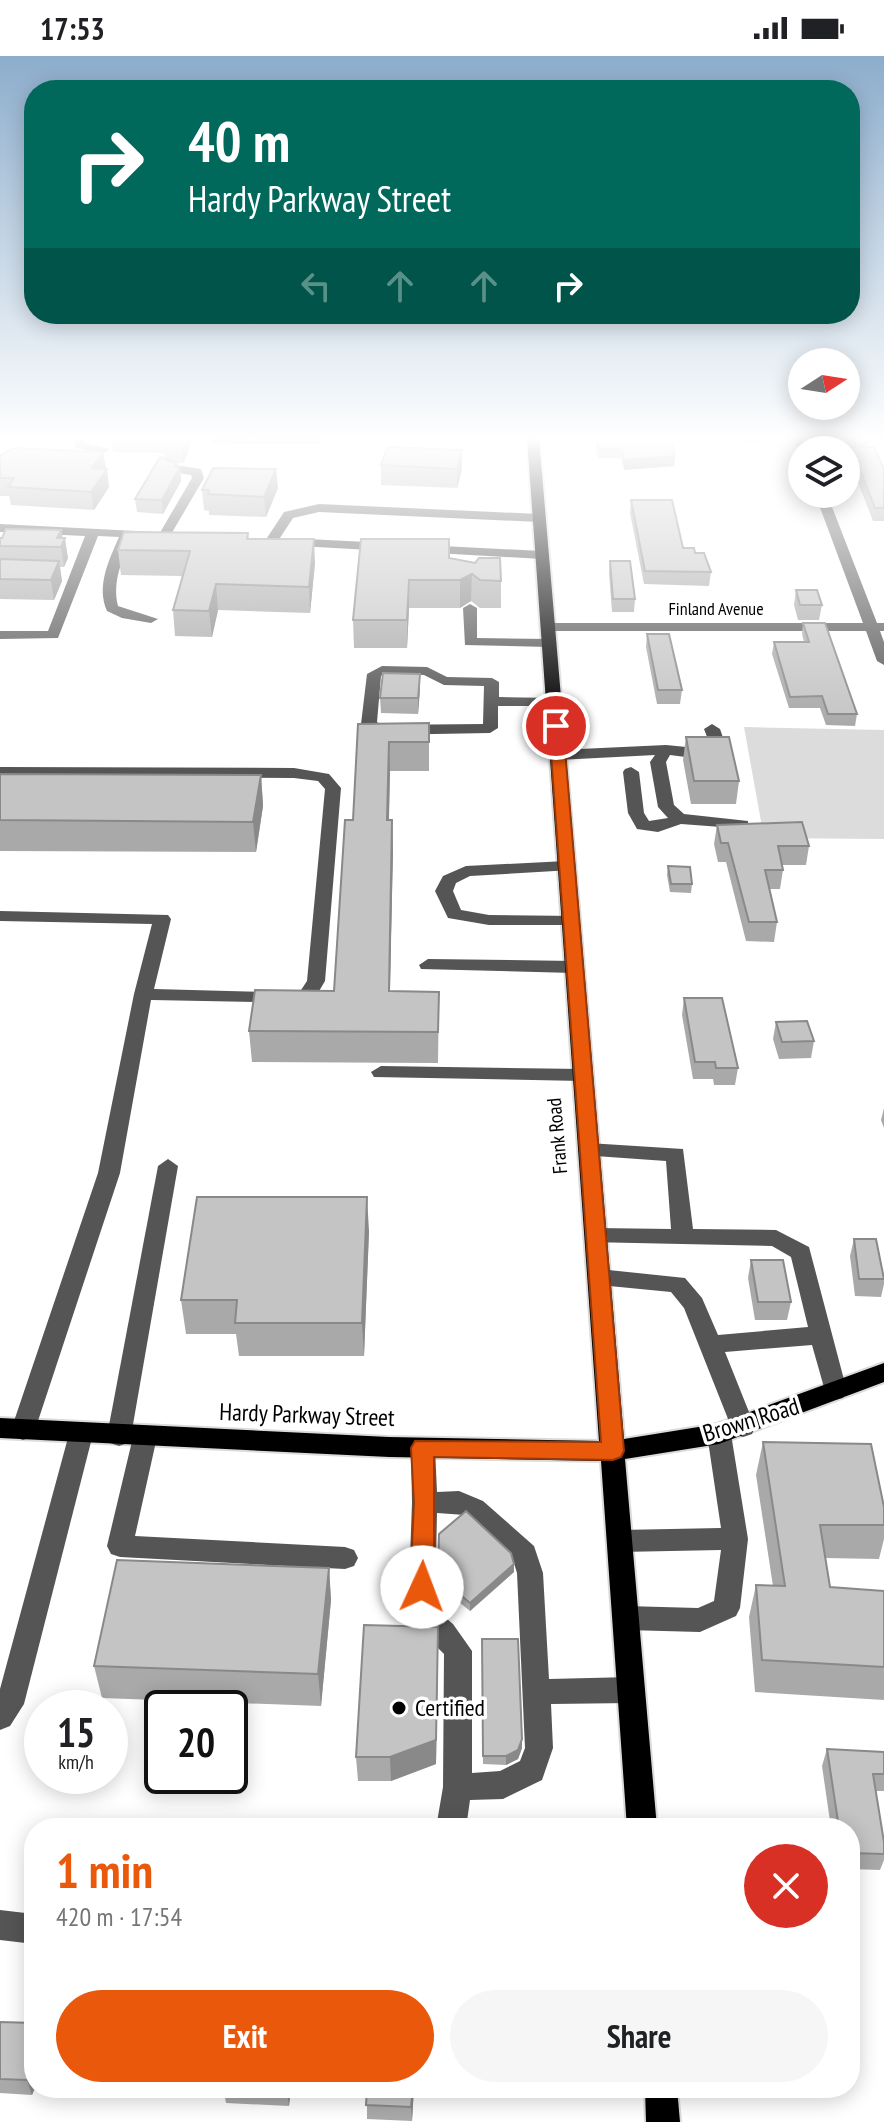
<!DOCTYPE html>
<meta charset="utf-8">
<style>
body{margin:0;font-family:"PT Sans Narrow",sans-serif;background:#f6f6f6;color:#202124;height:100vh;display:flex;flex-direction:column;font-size:30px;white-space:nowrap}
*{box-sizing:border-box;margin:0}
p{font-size:26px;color:#757577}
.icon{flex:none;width:44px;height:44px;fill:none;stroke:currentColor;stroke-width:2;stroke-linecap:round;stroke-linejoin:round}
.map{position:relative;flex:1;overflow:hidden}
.drawer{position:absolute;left:24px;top:1762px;width:836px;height:280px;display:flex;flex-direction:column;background:#fff;border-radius:32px;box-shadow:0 4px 20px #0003}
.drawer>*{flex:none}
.banner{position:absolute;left:24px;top:24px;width:836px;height:244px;border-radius:32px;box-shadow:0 4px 20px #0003;background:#00695c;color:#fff;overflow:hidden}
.needle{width:52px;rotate:78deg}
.tools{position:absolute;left:788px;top:292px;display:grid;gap:16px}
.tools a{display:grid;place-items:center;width:72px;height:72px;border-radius:50%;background:#fff;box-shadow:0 4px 20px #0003;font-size:40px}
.speed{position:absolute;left:24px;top:1634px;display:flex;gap:16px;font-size:40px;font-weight:700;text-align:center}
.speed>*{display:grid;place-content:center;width:104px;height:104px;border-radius:50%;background:#fff;box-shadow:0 4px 20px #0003;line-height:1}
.speed small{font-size:20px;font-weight:400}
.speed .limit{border:4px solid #111;border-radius:12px;background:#fff;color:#111}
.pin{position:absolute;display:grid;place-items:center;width:68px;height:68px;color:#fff;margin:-34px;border:4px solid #fff;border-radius:50%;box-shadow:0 2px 8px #0007}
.me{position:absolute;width:88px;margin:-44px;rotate:2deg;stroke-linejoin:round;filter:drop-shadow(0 0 6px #0008)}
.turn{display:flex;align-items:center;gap:28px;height:168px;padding:0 32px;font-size:36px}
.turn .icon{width:104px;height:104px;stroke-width:2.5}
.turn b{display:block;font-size:56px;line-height:68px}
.lanes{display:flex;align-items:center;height:76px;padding:0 32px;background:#0003;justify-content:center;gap:40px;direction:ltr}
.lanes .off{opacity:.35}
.round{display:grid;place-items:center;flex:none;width:84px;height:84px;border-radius:42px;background:#f6f6f6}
.headline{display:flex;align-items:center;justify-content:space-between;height:136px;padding:0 32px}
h1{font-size:48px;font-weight:700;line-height:60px;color:#ea580c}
.cta{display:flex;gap:16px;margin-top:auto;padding:16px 32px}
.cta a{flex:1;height:92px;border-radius:48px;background:#ea580c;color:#fff;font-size:32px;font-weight:700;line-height:92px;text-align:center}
.cta a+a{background:#f6f6f6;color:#202124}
.status{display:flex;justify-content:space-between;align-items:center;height:56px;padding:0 40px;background:#fff;direction:ltr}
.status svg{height:22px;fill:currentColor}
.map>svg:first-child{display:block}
.green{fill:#dcdcdc}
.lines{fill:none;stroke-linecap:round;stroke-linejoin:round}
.major-casing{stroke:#dbdbdb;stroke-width:4}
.minor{fill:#555;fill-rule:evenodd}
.major{fill:#000;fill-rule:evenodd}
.wall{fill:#a9a9a9}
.shaded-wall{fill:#898989}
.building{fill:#c4c4c4;stroke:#898989;stroke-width:2}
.route{fill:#ea580c;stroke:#983908;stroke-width:2}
.poi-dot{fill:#000;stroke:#fff;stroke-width:3}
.labels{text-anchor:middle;stroke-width:7;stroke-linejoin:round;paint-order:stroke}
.far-street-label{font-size:18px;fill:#000;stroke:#fff}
.street-label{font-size:20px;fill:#000;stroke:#fff}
.near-street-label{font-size:24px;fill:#000;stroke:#fff}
.near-poi-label{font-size:24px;fill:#000;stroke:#fff;text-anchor:start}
</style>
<div class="status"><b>17:53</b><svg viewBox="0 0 49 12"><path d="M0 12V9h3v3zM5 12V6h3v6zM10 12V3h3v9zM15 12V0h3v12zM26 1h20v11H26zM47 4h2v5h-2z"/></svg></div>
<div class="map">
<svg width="884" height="2066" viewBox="0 0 884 2066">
<rect width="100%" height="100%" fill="#fff"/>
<!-- green -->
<polygon class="green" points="744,671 884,674 884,783 764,782"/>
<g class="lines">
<defs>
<g id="major">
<polygon points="527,382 539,382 624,1383 717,1368 884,1307 884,1326 719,1388 625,1403 657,1772 627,1772 601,1405 389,1401 0,1382 0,1362 389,1381 599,1385"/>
<polygon points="645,2032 677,2032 680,2066 646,2066"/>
</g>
</defs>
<!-- major casing -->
<use href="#major" class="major-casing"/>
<!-- minor -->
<g class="minor">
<polygon points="75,382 87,382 85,387 110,393 104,397 75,392"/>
<polygon points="209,382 326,382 318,388 214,387"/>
<polygon points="794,382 806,382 810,394 800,396"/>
<polygon points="169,408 201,413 204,422 170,480 164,484 158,480 192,422 191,419 165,415 163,412"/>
<polygon points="815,438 827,438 877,567 884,567 884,575 880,575 884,586 884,609 877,605 866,575 549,575 542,571 549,567 863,567"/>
<polygon points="319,448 539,458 545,462 539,466 319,456 293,462 276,488 266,488 265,485 284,456"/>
<path d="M0,468L156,476L157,479L151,483L132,482C122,503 112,526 118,550L158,563L151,567L122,562L107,555C96,530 109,504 119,481L98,480L58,582L0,583V575H48L85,480L0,476Z"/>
<polygon points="287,482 387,487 393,491 387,495 282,489 281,486"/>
<polygon points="423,489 542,495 549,499 542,503 418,496 418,490"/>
<polygon points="470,548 477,552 477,582 550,583 557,587 550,591 465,589 463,552"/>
<path d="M382,610L427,611L447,621L492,622L499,626V641L554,642L561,646L554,650H498V672L490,677L378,679L361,668L367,618ZM384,618L424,619L444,629L484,630L483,668L381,669L377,666L381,620Z"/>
<path d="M712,668L720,673L727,693C711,708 690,701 670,699L666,706L674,749L684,758L748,765V773L681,768L658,776L637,773L628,757L623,716L625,713L631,711L639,716L644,757L649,765L668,762L658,751L650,706L655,699L558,704L550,699L558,694L666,689L707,693L711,691L704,673Z"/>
<polygon points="0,711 294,712 329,718 341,732 325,925 312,947 151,944 120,1117 35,1374 32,1381 23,1384 14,1381 11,1374 98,1117 134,938 152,868 0,865 0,855 168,859 171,863 154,933 299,937 307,925 325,733 318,725 294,722 0,721"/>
<polygon points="566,805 575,810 572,814 470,820 456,827 453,835 461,854 489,859 576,860 579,864 570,869 489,869 448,862 435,835 443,820 466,810"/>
<polygon points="428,903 574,905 583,911 574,917 421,913 419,909"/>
<polygon points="381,1010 582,1013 592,1019 582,1025 374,1021 371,1016"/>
<polygon points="588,1087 683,1093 693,1173 776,1174 809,1191 847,1335 843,1342 835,1344 827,1342 812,1289 725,1296 755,1371 752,1378 743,1381 734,1378 684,1252 671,1236 599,1229 591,1227 588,1221 591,1215 599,1213 685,1222 702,1242 718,1279 808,1271 791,1201 772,1190 588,1186 585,1180 588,1174 596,1172 671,1173 666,1105 581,1099 578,1094"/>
<polygon points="168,1103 178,1110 131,1380 128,1387 119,1390 110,1387 107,1380 158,1110"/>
<polygon points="81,1368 90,1371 93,1378 24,1648 10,1670 0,1674 0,1633 69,1378 72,1371"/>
<polygon points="719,1368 728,1371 731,1378 748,1483 740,1552 736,1560 700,1576 626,1574 617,1570 613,1562 617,1554 626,1550 698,1552 714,1545 721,1494 620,1496 611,1493 607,1485 611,1477 620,1474 721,1472 707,1378 710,1371"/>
<polygon points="145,1371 154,1374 157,1381 135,1480 345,1491 354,1494 358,1502 354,1510 345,1513 120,1501 111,1498 107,1490 133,1381 136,1374"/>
<path d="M423,1382L432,1385L435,1392L437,1436L459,1435L483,1445L534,1490L543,1517L549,1623L631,1621L641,1625L645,1634L641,1643L631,1647L551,1648L553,1692L542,1724L503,1743L470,1744L466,1772H436L443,1731L444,1598L412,1566L408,1558L412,1447L411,1392L414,1385ZM437,1457L465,1459L513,1504L517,1517L525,1692L520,1705L500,1715L472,1717V1595L453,1568L435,1553Z"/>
<polygon points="0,1854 34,1858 34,1888 0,1884"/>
</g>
<!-- major -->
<use href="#major" class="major"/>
</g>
<!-- wall -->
<g class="wall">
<polygon points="111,382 194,382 183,407 177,407 177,411 180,411 181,425 163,458 137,456 135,443 165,403 164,397 113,396"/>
<polygon points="345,382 388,382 387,383"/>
<polygon points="595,382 671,382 675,400 674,410 624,414 621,402 598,402"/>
<polygon points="738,382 763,382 762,387 740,387"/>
<polygon points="844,382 868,382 868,391 884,413 884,465 873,465 849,403 850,394"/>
<polygon points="387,391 462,394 462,414 457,432 381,429 381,409"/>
<polygon points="103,396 109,431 94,454 11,449 9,440 0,440 0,399"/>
<polygon points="278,432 266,461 209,459 209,455 204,454 202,434"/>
<polygon points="631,444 683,492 695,497 711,516 709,530 644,528 630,457"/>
<polygon points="61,474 68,502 64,511 60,511 62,525 54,544 0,543 0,482"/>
<polygon points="248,477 249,483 315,507 310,557 218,554 212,581 175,580 173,554 182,520 121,519 118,494"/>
<polygon points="361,483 449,502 501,525 501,552 480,552 471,545 460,552 409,552 407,592 354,592 353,564"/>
<polygon points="610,505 635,543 634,556 612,556 609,517"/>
<polygon points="796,534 822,549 819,564 798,564 794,549"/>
<polygon points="803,567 857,658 855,670 826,669 820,652 789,652 772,598 774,586 804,586 802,578"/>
<polygon points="647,578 682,634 680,648 657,648 646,591"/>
<polygon points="420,633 418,658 381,657 380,642"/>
<polygon points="429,667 429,715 390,715 389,764 392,764 393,794 390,935 439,936 438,1007 252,1006 249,975 334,935 353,764 358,668"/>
<polygon points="686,681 739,725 736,748 691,748 683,704"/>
<polygon points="0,718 261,719 263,750 256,796 0,795"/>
<polygon points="717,769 809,790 806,809 782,809 783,814 780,833 769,833 777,866 774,886 746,885 726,806 718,806 714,788"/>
<polygon points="668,810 692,828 691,837 670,836 667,819"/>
<polygon points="684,942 738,1012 735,1029 714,1029 713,1023 693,1023 682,959"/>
<polygon points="776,966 814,985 811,1002 779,1003 773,983"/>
<polygon points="884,1052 884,1072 881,1064"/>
<polygon points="369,1175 364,1300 239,1300 236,1278 186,1278 181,1244"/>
<polygon points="854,1183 884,1218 884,1228 881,1241 855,1240 850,1200"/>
<polygon points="751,1204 791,1246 787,1264 755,1264 748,1222"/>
<polygon points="763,1386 884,1469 884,1483 879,1503 825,1502 830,1531 884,1535 884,1644 755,1636 749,1561 756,1529 773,1530 756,1419"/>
<polygon points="439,1478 514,1516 470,1555 438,1529"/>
<polygon points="329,1512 331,1544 321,1650 102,1642 94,1610"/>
<polygon points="482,1583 522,1692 518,1703 506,1709 483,1708"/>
<polygon points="438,1596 436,1708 391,1725 358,1725 356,1701"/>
<polygon points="827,1693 884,1696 884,1735 876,1735 884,1786 884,1804 880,1814 850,1813 850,1772 831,1772 822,1710"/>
<polygon points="0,1966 34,1967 34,2032 50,2032 49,2035 34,2034 32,2039 0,2037"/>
<polygon points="223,2032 291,2032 289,2050 226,2047"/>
<polygon points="367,2032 414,2032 412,2065 367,2063"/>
</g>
<!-- shaded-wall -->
<g class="shaded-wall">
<polygon points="181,382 194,382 183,407"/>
<polygon points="462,394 462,414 457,432 457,413"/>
<polygon points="103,396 106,413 92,412"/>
<polygon points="675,400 674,410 624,414 624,404"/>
<polygon points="177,407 177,415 180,411 181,425 163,458 162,444"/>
<polygon points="107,413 109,431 94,454 91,436"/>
<polygon points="276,413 278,432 266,461 264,441"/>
<polygon points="61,474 63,486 65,482 68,502 64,511 61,491 57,482"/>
<polygon points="314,483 315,507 310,557 309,531"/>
<polygon points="59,505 62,525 54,544 51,524"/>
<polygon points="472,518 471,545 460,552 460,524"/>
<polygon points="409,524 409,552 407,592 407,564"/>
<polygon points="216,528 218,554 212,581 209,555"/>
<polygon points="420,618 420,633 418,658 418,642"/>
<polygon points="389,686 390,715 388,794 387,764"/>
<polygon points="261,719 263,750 256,796 253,766"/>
<polygon points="392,764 393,794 389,966 389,935"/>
<polygon points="367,1141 369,1175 364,1300 362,1267"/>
<polygon points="514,1508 514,1516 470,1555 470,1547"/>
<polygon points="329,1512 331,1544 321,1650 318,1618"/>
<polygon points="438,1596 436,1708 391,1725 390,1701"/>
<polygon points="522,1683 522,1692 518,1703 506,1709 506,1700"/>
<polygon points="28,2019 34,2034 32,2039 27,2024"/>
<polygon points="287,2032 291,2032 289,2050 287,2036"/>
<polygon points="413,2032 414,2032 412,2065 411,2051"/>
</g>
<!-- building -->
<g class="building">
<polygon points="597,382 671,382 675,400 624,404 622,393 598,393"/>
<polygon points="852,382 868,382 869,386 859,391 874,391 884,413 884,452 875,452 851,391 856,391"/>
<polygon points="387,391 462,394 457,413 381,409"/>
<polygon points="14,392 103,396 92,412 107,413 91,436 8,431 14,422 0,422 0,399"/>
<polygon points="160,401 177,407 175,411 180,411 162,444 135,443"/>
<polygon points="213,412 276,413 264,441 208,438 209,434 202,434"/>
<polygon points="631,444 672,444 683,492 694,492 695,497 704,497 711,516 645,515"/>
<polygon points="6,473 61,474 57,482 65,482 61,491 0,490 0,482 2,482"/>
<polygon points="124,476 248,477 247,483 314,483 309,531 216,528 209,555 173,554 190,495 118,494"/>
<polygon points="361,483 449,483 449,502 475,507 479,502 500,502 501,525 480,524 472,518 460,524 409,524 407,564 353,564"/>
<polygon points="0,503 59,505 51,524 0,523"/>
<polygon points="610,505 630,505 635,543 613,543"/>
<polygon points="796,534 817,534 822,549 800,549"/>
<polygon points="803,567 825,567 857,658 828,658 822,640 790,641 774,586 809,586"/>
<polygon points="647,578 669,578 682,634 658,634"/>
<polygon points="383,617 420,618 418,642 380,642"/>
<polygon points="429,667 429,686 389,686 387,764 392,764 389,935 439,936 438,976 249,975 255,934 334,935 345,764 353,764 358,668"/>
<polygon points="686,681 729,681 739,725 694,725"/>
<polygon points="0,718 261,719 253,766 0,764"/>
<polygon points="802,766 809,790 778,790 783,814 765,814 777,866 749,866 728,787 721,787 717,769"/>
<polygon points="668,810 690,811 692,828 671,828"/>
<polygon points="684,942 722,942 738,1012 716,1012 715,1006 695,1006"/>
<polygon points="807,965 814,985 782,986 776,966"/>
<polygon points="197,1141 367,1141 362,1267 235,1267 237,1244 181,1244"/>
<polygon points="854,1183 876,1183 884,1223 859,1223"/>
<polygon points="751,1204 783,1204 791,1246 758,1246"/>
<polygon points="763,1386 871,1388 884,1451 884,1469 820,1469 830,1531 884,1535 884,1611 762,1604 756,1529 785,1530"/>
<polygon points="466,1455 511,1497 514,1508 470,1547 438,1520 439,1478"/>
<polygon points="117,1504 329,1512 318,1618 94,1610"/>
<polygon points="364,1569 438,1571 436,1684 390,1701 356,1701"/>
<polygon points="482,1583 518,1583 522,1683 518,1694 506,1700 483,1700"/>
<polygon points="827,1693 884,1696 884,1718 873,1718 884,1786 884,1798 850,1797 850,1772 839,1772"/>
<polygon points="0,1966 34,1967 34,2019 28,2019 27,2024 0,2023"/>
<polygon points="223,2032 287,2032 287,2036"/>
<polygon points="367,2032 413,2032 411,2051 366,2049"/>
</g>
<!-- sky -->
<linearGradient id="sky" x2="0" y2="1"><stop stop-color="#8cadcc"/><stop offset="0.57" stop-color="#fff"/><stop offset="1" stop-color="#fff" stop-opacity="0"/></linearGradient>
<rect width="884" height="671" fill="url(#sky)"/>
<!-- route -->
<polygon class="route" points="556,666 563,670 624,1395 621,1401 613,1404 434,1401 434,1531 431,1538 422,1541 413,1538 410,1531 414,1447 411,1392 415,1385 601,1386 549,670"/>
<!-- markers -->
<circle class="poi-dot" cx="399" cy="1652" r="8"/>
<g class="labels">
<!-- far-street labels -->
<g class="far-street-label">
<text x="716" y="559">Finland Avenue</text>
</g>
<!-- street labels -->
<g class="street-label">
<text transform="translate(557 1080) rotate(-95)" y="7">Frank Road</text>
</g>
<!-- near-street labels -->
<g class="near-street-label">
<text transform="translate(307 1359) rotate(2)" y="8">Hardy Parkway Street</text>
<text transform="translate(751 1364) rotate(-17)" y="8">Brown Road</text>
</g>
<!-- near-poi labels -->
<g class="near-poi-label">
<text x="415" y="1660">Certified</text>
</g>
</g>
</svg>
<div class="tools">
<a><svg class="needle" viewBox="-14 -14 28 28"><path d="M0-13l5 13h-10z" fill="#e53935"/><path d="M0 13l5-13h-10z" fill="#757577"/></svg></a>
<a><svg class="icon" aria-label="layers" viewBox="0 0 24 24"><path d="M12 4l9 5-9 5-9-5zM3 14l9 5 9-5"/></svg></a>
</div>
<div class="speed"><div>15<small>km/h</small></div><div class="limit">20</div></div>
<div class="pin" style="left:556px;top:670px;background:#d93025"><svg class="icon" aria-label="arrive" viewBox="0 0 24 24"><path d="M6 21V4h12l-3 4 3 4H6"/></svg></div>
<svg class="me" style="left:422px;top:1531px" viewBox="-20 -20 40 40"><circle r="19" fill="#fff"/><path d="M0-13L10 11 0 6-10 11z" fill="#ea580c"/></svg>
<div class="banner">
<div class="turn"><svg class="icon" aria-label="right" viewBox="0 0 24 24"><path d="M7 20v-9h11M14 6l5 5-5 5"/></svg><div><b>40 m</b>Hardy Parkway Street</div></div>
<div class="lanes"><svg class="icon off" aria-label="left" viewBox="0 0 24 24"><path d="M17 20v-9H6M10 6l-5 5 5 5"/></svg><svg class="icon off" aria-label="ahead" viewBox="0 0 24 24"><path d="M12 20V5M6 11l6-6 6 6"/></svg><svg class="icon off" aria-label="ahead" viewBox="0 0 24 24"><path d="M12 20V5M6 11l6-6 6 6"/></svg><svg class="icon" aria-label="right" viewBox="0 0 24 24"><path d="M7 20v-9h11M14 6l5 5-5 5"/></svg></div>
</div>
<section class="drawer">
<div class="headline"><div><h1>1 min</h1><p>420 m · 17:54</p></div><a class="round" style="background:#d93025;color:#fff"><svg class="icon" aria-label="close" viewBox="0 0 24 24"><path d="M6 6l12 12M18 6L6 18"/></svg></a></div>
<div class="cta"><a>Exit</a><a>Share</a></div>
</section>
</div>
